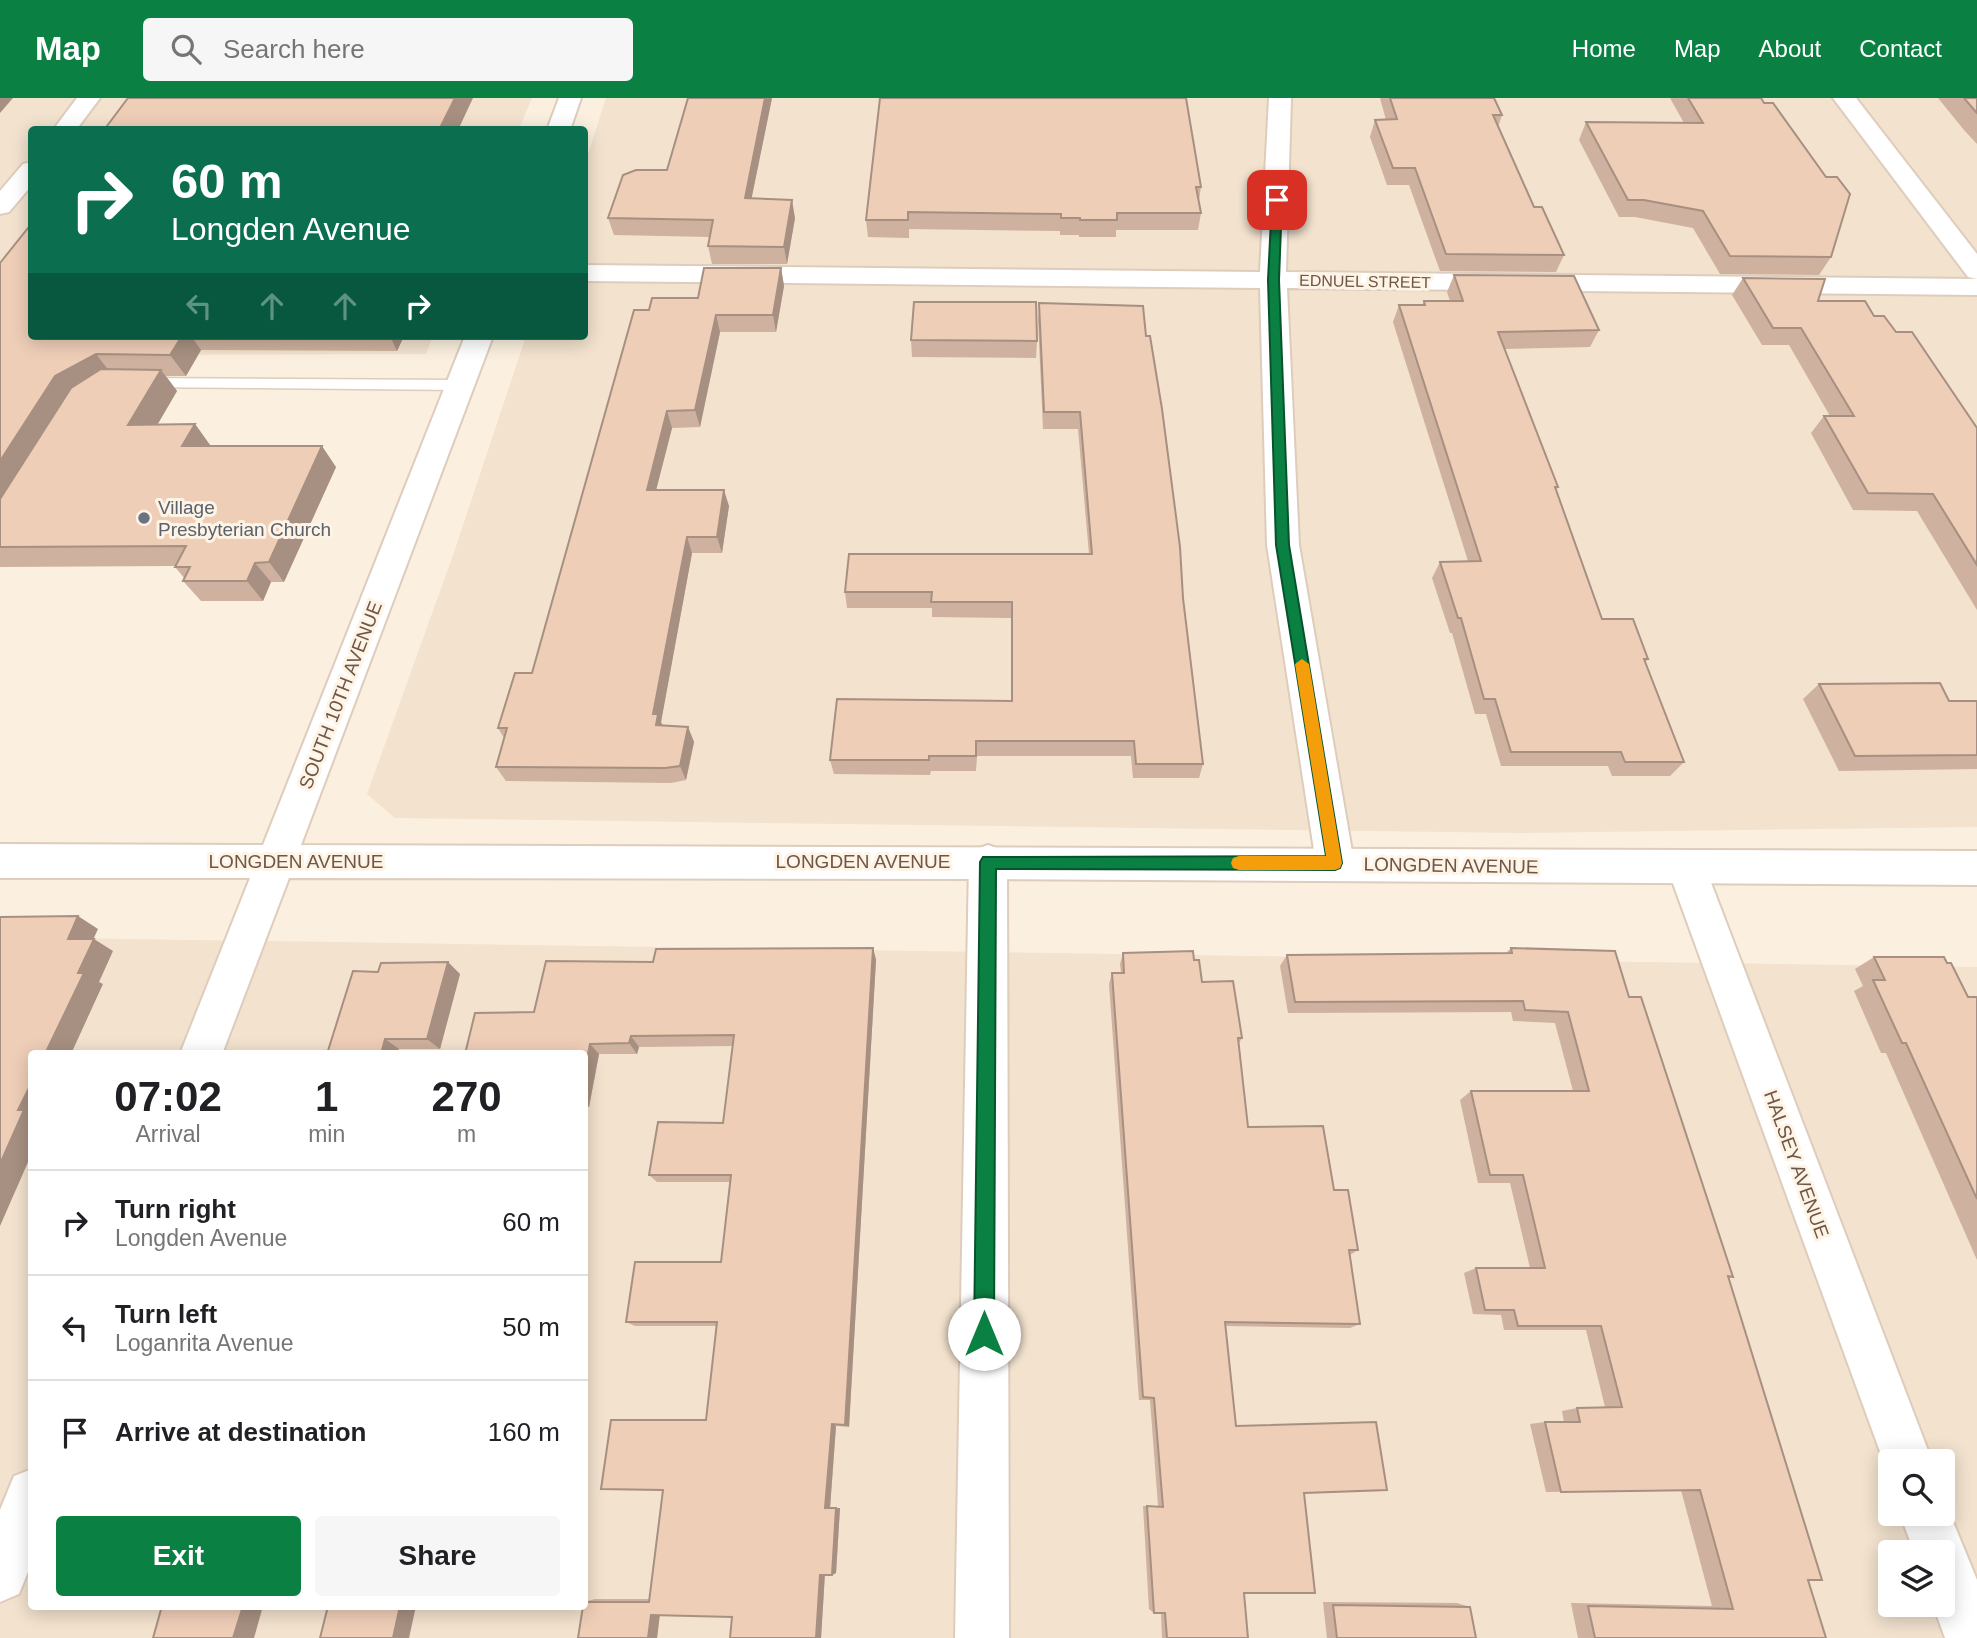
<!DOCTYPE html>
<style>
body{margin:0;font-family:Helvetica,sans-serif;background:#f6f6f6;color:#202124;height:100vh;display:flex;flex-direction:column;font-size:26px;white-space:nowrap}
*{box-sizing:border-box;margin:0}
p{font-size:23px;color:#757577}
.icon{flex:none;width:38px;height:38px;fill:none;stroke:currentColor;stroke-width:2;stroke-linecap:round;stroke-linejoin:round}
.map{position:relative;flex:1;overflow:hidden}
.panel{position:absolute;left:28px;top:952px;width:560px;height:560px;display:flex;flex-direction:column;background:#fff;border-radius:7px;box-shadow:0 4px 18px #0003}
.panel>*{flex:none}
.hud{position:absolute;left:28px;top:28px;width:560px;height:214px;border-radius:7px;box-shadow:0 4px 18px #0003;background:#0b6e4f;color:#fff;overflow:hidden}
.buttons{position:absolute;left:1878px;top:1351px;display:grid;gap:14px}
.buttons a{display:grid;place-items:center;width:77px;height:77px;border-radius:7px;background:#fff;box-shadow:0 4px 18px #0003;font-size:35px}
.pin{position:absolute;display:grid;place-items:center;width:60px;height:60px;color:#fff;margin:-30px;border-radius:14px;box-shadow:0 4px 10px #0006}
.me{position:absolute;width:77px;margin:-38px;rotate:0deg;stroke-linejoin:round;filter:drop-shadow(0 0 5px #0008)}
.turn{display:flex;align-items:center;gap:24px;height:147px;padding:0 28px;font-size:32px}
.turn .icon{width:91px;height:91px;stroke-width:2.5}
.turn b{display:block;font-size:49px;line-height:60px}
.lanes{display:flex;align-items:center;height:66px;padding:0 28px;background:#0003;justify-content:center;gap:35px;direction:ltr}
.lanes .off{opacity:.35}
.eta{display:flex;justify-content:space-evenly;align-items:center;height:119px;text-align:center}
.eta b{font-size:42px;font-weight:600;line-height:49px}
.button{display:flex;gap:14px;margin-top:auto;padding:14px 28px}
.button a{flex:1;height:80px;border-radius:7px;background:#0b8043;color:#fff;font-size:28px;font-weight:600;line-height:80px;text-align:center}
.button a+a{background:#f6f6f6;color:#202124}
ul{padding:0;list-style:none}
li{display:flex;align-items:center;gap:21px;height:105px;padding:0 28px;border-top:2px solid #e0e0e0}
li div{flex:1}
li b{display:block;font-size:26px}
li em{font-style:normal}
header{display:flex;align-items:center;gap:42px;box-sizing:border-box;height:98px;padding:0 35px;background:#0b8043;color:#fff}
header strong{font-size:33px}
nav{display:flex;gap:38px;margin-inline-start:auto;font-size:24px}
.search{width:490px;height:63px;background:#f6f6f6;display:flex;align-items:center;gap:18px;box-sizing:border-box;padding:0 24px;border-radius:7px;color:#757577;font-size:26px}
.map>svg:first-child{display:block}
.residential{fill:#f2e2ce;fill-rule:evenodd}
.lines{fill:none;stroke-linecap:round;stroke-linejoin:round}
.service-casing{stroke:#deccbc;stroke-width:3}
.minor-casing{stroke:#deccbc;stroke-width:4}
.tertiary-casing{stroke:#deccbc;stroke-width:4}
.service{fill:#fff;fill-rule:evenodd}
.minor{fill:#fff;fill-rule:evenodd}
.tertiary{fill:#fff;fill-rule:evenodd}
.wall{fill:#ceb19e}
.shaded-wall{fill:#a79081}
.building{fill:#efceb8;stroke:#a79081;stroke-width:2}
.route{fill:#0b8043;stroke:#07532c;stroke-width:2}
.slow{fill:#f59e0b}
.worship-dot{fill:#6b7280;stroke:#fef4e5;stroke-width:2.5}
.labels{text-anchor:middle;stroke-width:6;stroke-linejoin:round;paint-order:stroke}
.far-street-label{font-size:16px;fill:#705648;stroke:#fef4e5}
.worship-label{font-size:19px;fill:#5b616d;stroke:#fef4e5;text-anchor:start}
.street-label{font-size:19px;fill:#705648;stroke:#fef4e5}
</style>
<header>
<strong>Map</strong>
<div class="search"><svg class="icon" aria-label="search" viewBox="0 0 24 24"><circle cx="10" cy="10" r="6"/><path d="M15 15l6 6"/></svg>Search here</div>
<nav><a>Home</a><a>Map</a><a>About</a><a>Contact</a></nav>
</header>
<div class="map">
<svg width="1977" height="1540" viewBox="0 0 1977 1540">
<rect width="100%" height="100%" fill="#fbf0df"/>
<!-- residential -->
<g class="residential">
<polygon points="0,0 532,0 519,31 32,32 32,238 433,238 426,256 97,257 0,403"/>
<polygon points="606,0 1977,0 1977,729 1521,735 395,720 367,696 452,460 526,238 584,238 585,65"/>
<path d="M0,839L1977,869V1540H0ZM32,956H584V1508H32ZM1890,1363H1942V1416H1890ZM1890,1454H1942V1507H1890Z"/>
</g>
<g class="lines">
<defs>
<polygon id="service" points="141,280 460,282 468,287 460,292 135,289 133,285"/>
<g id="minor">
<polygon points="77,0 100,0 76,32 53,32"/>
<polygon points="1269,0 1291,0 1286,174 1977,181 1977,197 1287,190 1299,447 1354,765 1349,777 1335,782 1321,777 1316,765 1267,447 1260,190 584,183 584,167 1260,174"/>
<polygon points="1833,0 1856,0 1977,156 1977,181 1968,179"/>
<polygon points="32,64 32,87 9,114 0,116 0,93 23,66"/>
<polygon points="988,747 1002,752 1007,764 1009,1540 955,1540 969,764 974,752"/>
<polygon points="1686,752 1700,757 1705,769 1932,1363 1890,1363 1890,1381 1667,769 1672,757"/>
<polygon points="1942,1397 1977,1482 1977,1540 1945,1540 1933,1507 1942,1507 1942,1454 1914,1454 1900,1416 1942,1416"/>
</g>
<g id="tertiary">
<polygon points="559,0 581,0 570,32 547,32"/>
<polygon points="465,238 493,238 301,747 1977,753 1977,787 988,781 289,780 222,956 180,956 250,780 0,780 0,746 263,747"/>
<polygon points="32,1371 32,1464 19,1496 0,1504 0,1412 14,1378"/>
</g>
</defs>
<!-- service casing -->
<use href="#service" class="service-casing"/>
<!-- minor casing -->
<use href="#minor" class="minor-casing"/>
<!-- tertiary casing -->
<use href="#tertiary" class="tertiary-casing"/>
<!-- service -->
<use href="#service" class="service"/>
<!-- minor -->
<use href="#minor" class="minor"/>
<!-- tertiary -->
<use href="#tertiary" class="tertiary"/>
</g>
<!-- wall -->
<g class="wall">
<polygon points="688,0 772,0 751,101 795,120 787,166 712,166 708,148 710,139 614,137 608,120 667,72"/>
<polygon points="880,0 1201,89 1199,102 1201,115 1198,132 1116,132 1116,139 1079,139 1079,137 1060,137 1060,133 909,131 909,140 868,139 866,122"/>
<polygon points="1380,0 1494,0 1502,17 1498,29 1534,109 1564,157 1556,174 1440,173 1409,87 1387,87 1370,39 1375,22 1386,22"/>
<polygon points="1670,0 1761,0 1831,159 1819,177 1720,176 1693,130 1635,119 1619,119 1579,42 1586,24 1684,25"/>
<polygon points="1938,0 1977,0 1977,46 1964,32"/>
<polygon points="0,165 32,238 404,238 397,253 201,252 186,278 166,278 177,293 157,327 195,326 210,347 210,348 336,369 284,484 271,484 263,503 201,503 183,483 185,481 175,469 175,468 0,469"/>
<polygon points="781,170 784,188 776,234 720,234 700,329 672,330 656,392 729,408 722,455 692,455 661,624 663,628 688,629 694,644 686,682 671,685 506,683 496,669 504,640 498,630 532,575 649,212 698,200"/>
<polygon points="1454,177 1599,232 1590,249 1505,251 1558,389 1556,393 1602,521 1648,561 1645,565 1684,664 1670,678 1612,678 1608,668 1501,668 1486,616 1475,616 1452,535 1450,535 1432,480 1440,464 1468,463 1393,224 1399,207 1422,207 1424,203 1450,203 1447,194"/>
<polygon points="1743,180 1818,203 1874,218 1896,234 1977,330 1977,512 1917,413 1853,412 1811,335 1824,318 1830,318 1789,247 1762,247 1732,197"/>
<polygon points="1039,205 1146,238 1183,500 1203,666 1199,680 1133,680 1131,658 977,658 976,673 931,673 930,677 834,676 830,662 1012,603 1011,520 932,519 932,510 847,510 845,494 1089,456 1078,331 1043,331 1038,222"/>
<polygon points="911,242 1037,243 1036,260 912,259"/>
<polygon points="1819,586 1949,603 1977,603 1977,671 1839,673 1803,601"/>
<polygon points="873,850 876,862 849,1329 836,1328 830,1410 840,1410 836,1475 832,1477 825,1477 821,1540 732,1519 660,1517 657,1540 578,1540 584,1504 595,1501 649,1501 706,1322 716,1228 635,1228 626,1224 721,1164 730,1084 657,1084 649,1077 723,1025 733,948 639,949 637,956 599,956 589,1009 584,1009 584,956 534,914 653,864"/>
<polygon points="1511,850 1629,899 1733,1179 1728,1180 1808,1482 1826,1540 1578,1540 1571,1505 1712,1508 1681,1392 1546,1394 1530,1326 1545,1324 1564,1324 1562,1313 1577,1310 1605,1309 1586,1232 1504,1232 1501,1217 1473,1216 1464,1175 1476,1170 1530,1170 1510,1085 1478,1085 1460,1002 1471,993 1573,993 1555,925 1513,923 1511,914 1288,915 1280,868 1287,857 1506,855"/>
<polygon points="1123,855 1194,862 1202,884 1242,940 1239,945 1248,1029 1334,1092 1358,1152 1350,1157 1360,1226 1350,1230 1226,1228 1236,1328 1304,1395 1244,1495 1248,1540 1162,1540 1161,1515 1154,1515 1149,1511 1143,1408 1158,1408 1150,1302 1139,1302 1109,886 1112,875 1121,875 1120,866"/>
<polygon points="1874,859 1947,865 1968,899 1977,899 1977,1162 1886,955 1881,955 1854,893 1863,888 1855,871"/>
<polygon points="460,876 440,951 399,951 327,956"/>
<polygon points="1323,1504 1457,1505 1470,1509 1476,1540 1327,1540"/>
</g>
<!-- shaded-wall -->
<g class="shaded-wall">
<polygon points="0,0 13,0 0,15"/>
<polygon points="455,0 473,0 458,32 439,32"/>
<polygon points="765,0 772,0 748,118 745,100"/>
<polygon points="792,102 795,120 787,166 784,149"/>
<polygon points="781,170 784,188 776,234 773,217"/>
<polygon points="716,217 720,234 700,329 695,312"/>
<polygon points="182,238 191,238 201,252 186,278 170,257"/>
<polygon points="390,238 404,238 397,253"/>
<polygon points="96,256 113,278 0,415 0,363 55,278"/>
<polygon points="161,272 177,293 145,348 128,327"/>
<polygon points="667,313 672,330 652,408 647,392"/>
<polygon points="195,326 210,347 198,369 182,348"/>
<polygon points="322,348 336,369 284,484 269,464"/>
<polygon points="724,392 729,408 722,455 717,439"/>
<polygon points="687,439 692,455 661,624 664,631 656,627 653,616"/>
<polygon points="255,465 271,484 263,503 247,483"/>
<polygon points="688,629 694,644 686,682 680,668"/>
<polygon points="78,818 98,831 88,853 68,841"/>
<polygon points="94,841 113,853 99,884 103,886 71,956 45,956 78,875"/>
<polygon points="873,850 876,862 849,1329 845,1327"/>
<polygon points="448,864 460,876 440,951 427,941"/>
<polygon points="631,938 639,949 637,956 629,945"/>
<polygon points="385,941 399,951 397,956 381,956"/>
<polygon points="590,946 599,956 589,1009 584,1005 584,976"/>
<polygon points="32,984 32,1055 0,1128 0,1066 18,1012"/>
<polygon points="832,1326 836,1328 830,1410 825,1410"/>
<polygon points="836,1410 840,1410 836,1475 832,1477"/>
<polygon points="825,1474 821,1540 816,1540 820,1477"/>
<polygon points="243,1508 263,1508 254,1540 233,1540"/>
<polygon points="400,1508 416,1508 409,1540 393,1540"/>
<polygon points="660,1514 657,1540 648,1540 651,1517"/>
</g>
<!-- building -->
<g class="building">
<polygon points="128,0 455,0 439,32 104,32"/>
<polygon points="688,0 765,0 745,100 792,102 784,149 708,148 713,122 608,120 623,77 636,72 667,72"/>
<polygon points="880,0 1186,0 1201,89 1196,89 1201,115 1117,115 1117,122 1080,122 1080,120 1061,120 1061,116 908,114 908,122 866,122"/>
<polygon points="1390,0 1494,0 1502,17 1493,17 1534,109 1542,109 1564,157 1446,156 1415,70 1393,70 1375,22 1397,21"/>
<polygon points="1688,0 1761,0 1764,5 1773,5 1826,79 1837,79 1850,96 1831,159 1730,158 1703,113 1644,102 1628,102 1586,24 1703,25"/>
<polygon points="1964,0 1977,0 1977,15 1976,14"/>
<polygon points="32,125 32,238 182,238 170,257 96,256 55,278 0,363 0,165"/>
<polygon points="704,170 781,170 773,217 716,217 695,312 667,313 647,392 724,392 717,439 687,439 653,616 658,616 656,627 688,629 680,668 665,670 496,669 507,630 498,630 515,575 532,575 634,212 649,212 652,200 698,200"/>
<polygon points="1454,177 1574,178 1599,232 1498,234 1558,389 1555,389 1602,521 1633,521 1648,561 1644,561 1684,664 1625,664 1621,654 1511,654 1495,601 1484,601 1461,520 1458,520 1440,464 1481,463 1399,207 1425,207 1424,203 1463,203"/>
<polygon points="1743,180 1825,181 1818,203 1865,203 1874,218 1884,218 1896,234 1912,234 1977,330 1977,467 1933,396 1868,395 1824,318 1854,318 1801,230 1773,230"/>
<polygon points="914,204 1036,204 1037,243 911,242"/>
<polygon points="1039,205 1143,208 1146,238 1150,238 1162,311 1180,449 1183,500 1203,666 1136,666 1134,643 976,643 976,658 929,658 929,662 830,662 837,601 1012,603 1012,504 931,504 932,494 845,494 849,456 1092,456 1080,314 1044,314"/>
<polygon points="101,271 161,272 128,327 195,326 182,348 322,348 269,464 255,465 247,483 183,483 190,469 175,469 186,448 0,449 0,401 71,290"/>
<polygon points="1940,585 1949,603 1977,603 1977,657 1855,658 1819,586"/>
<polygon points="78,818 68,841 94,841 78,875 84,875 45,956 32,956 32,984 18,1012 24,1012 0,1066 0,819"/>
<polygon points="873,850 845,1327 832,1326 825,1410 836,1410 832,1477 820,1477 816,1540 730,1540 732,1519 651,1517 648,1540 578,1540 583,1508 584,1508 584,1504 649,1504 663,1392 601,1391 611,1322 706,1322 717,1224 626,1224 635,1164 721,1164 731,1077 649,1077 658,1024 723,1025 734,937 631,938 629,945 590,946 584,976 584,956 465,956 475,915 534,914 546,863 653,864 656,851"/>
<polygon points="1511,850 1615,853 1629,899 1641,899 1733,1179 1728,1178 1822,1482 1808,1482 1826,1540 1595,1540 1588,1508 1733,1511 1700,1392 1561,1394 1545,1324 1580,1324 1577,1310 1622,1309 1601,1228 1518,1228 1514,1212 1485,1212 1476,1170 1545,1170 1523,1077 1490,1077 1471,993 1589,993 1568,914 1525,912 1523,903 1295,904 1287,857 1512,855"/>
<polygon points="1193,853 1194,862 1199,862 1202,884 1233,883 1242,940 1238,940 1248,1029 1323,1028 1334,1092 1348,1092 1358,1152 1349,1152 1360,1226 1225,1224 1236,1328 1376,1324 1387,1392 1304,1395 1315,1495 1244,1495 1248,1540 1167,1540 1165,1515 1154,1515 1147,1408 1163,1409 1154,1300 1143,1299 1112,875 1124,875 1123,855"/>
<polygon points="1874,859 1944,859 1947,865 1951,865 1968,899 1977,899 1977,1101 1906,945 1902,945 1873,882 1885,882"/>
<polygon points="448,864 427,941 385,941 381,956 327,956 353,873 378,874 381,865"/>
<polygon points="1333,1507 1470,1509 1476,1540 1337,1540"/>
<polygon points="162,1508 243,1508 233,1540 153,1540"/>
<polygon points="328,1508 400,1508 393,1540 320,1540"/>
</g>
<!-- route -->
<polygon class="route" points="1277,99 1282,102 1279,182 1289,447 1342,765 1340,770 1335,772 996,771 994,1236 991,1243 984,1246 977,1243 974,1236 980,764 983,759 1326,758 1276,447 1268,182 1272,102"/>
<!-- slow -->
<polygon class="slow" points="1302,561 1309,566 1342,765 1340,770 1335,772 1239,772 1233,770 1231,765 1233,760 1239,758 1326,758 1295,566"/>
<!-- markers -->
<circle class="worship-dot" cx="144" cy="420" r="7"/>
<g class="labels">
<!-- far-street labels -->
<g class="far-street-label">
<text transform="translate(1365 183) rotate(1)" y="6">EDNUEL STREET</text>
</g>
<!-- worship labels -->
<g class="worship-label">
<text x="158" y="416">Village<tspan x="158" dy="22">Presbyterian Church</tspan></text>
</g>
<!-- street labels -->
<g class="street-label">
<text transform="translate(340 597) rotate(-69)" y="7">SOUTH 10TH AVENUE</text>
<text x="296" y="770">LONGDEN AVENUE</text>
<text x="863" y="770">LONGDEN AVENUE</text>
<text transform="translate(1451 767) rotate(1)" y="7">LONGDEN AVENUE</text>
<text transform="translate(1797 1066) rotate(70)" y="7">HALSEY AVENUE</text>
</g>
</g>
</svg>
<div class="buttons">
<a><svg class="icon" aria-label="search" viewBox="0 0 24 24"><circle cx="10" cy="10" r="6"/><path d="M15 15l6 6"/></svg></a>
<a><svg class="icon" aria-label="layers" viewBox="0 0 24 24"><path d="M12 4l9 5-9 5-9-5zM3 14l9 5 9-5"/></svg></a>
</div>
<div class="pin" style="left:1277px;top:102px;background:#d93025"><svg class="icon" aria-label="arrive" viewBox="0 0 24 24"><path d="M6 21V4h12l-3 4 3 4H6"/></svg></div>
<svg class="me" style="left:984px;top:1236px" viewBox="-20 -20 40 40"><circle r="19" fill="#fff"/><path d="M0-13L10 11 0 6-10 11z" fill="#0b8043"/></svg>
<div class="hud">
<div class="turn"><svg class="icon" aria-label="right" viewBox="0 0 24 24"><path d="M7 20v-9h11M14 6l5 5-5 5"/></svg><div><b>60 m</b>Longden Avenue</div></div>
<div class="lanes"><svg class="icon off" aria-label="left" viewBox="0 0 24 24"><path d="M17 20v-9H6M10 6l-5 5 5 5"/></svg><svg class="icon off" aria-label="ahead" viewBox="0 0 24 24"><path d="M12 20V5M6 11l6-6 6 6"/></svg><svg class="icon off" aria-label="ahead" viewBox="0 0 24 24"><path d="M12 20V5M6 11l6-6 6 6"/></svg><svg class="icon" aria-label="right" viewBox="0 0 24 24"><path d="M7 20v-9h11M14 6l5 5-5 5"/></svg></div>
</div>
<section class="panel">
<div class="eta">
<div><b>07:02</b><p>Arrival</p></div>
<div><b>1</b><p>min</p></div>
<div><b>270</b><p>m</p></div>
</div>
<ul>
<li><svg class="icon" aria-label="right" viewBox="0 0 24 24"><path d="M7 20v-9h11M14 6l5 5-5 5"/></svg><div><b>Turn right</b><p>Longden Avenue</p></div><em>60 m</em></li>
<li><svg class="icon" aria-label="left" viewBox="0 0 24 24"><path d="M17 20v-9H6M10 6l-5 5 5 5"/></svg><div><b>Turn left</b><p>Loganrita Avenue</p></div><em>50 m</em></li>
<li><svg class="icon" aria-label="arrive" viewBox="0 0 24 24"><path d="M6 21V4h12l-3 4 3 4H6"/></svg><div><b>Arrive at destination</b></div><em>160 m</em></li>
</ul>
<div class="button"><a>Exit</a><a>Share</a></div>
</section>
</div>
